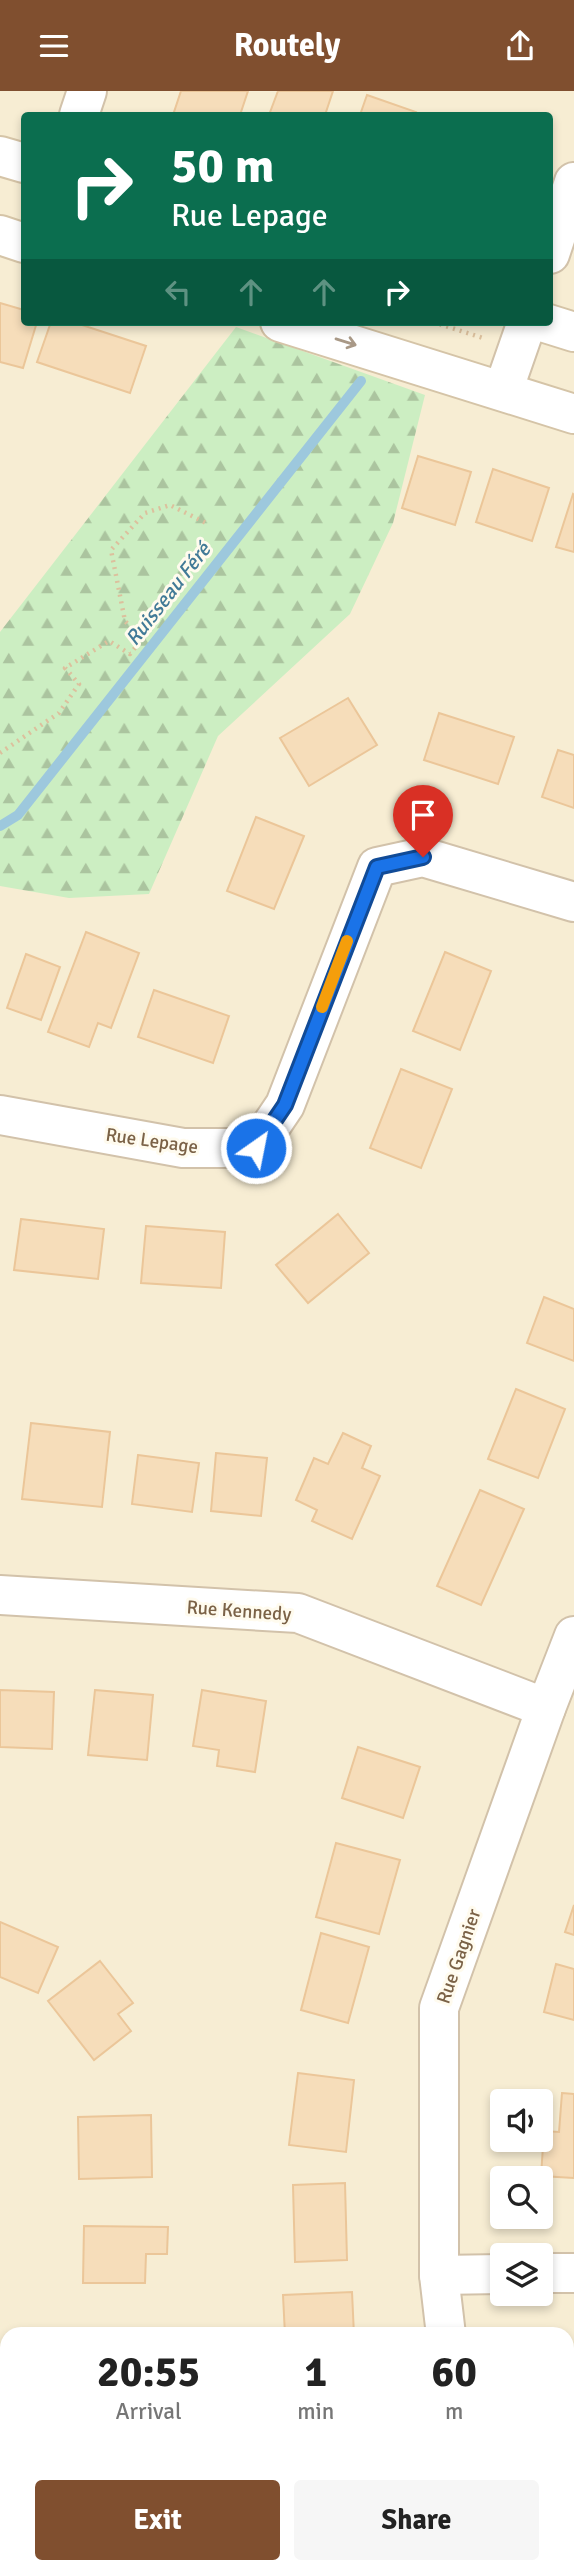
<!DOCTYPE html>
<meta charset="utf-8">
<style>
body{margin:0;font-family:Signika,sans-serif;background:#f6f6f6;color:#222;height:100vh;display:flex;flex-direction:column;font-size:26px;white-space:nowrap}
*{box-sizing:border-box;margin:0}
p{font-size:23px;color:#767676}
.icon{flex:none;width:38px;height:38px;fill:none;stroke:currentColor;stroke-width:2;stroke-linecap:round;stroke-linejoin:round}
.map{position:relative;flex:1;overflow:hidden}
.drawer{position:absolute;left:0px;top:2236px;width:574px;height:247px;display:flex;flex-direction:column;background:#fff;border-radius:21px 21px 0 0;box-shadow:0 4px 10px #0003}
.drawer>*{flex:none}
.banner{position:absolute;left:21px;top:21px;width:532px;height:214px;border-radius:7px;box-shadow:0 4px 10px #0003;background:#0b6e4f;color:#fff;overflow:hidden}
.tools{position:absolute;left:490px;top:1998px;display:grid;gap:14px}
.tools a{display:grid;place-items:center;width:63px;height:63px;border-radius:7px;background:#fff;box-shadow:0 4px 10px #0003;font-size:35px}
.pin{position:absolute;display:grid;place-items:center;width:60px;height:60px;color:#fff;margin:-72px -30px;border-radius:50% 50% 50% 0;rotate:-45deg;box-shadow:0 0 7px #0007}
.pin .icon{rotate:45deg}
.me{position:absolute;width:77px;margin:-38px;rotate:33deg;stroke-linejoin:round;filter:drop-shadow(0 0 5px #0008)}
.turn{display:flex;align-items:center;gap:24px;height:147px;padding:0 35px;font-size:32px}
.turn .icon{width:91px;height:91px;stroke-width:2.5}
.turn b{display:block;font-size:49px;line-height:60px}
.lanes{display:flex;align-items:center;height:66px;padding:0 35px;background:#0003;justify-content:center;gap:35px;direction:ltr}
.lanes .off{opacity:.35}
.eta{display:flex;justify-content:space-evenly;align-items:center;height:119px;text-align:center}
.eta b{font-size:42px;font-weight:700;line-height:49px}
.cta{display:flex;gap:14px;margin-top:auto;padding:14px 35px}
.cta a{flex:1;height:80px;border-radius:7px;background:#804f2f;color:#fff;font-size:28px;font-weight:700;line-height:80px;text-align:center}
.cta a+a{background:#f6f6f6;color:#222}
header{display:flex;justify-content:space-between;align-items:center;height:91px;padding:0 35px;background:#804f2f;color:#fff;font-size:32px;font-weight:700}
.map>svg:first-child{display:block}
.residential{fill:#f7edd3;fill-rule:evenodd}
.forest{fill:url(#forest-firs)}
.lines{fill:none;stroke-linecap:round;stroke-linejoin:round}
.stream{stroke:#9dc8dd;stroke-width:10}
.building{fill:#f6ddba;stroke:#ebc699;stroke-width:2}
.street-casing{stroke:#d2c2aa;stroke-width:42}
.secondary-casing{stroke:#d5c4a7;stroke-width:42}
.path{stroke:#dcc09d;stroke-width:4.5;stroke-dasharray:2 5;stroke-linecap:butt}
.street{stroke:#fff;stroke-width:38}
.secondary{stroke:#fff;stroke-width:38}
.oneway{stroke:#a99987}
.route-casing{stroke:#114b97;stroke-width:18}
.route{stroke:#1a73e8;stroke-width:12}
.slow{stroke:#f59e0b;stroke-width:12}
.labels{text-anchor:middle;stroke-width:6;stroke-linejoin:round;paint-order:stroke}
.street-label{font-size:19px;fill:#7b6247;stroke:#fffbee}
.water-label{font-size:21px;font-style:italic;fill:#417a97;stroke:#fffbee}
</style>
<header><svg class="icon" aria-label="menu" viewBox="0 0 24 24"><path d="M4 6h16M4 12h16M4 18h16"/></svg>Routely<svg class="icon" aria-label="share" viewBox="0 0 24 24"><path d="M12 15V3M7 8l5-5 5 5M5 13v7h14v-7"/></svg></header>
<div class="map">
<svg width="574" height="2483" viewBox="0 0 574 2483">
<defs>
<pattern id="forest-firs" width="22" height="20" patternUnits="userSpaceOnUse" patternTransform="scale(1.75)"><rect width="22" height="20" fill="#cceec2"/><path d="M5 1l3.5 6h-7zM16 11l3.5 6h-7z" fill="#abc49f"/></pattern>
</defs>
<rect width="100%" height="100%" fill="#fef9e6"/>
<!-- residential -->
<path class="residential" d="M0,0H574V2483H0ZM24,24H550V231H24ZM502,2011H541V2049H502ZM502,2088H541V2126H502ZM502,2165H541V2203H502ZM7,2244H567V2476H7Z"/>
<!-- forest -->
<polygon class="forest" points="236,236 425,304 393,432 350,523 218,645 149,803 69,807 0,795 0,541"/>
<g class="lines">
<!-- stream -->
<polyline class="stream" points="0,735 18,724 361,290"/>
</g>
<!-- building -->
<g class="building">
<polygon points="181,0 248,0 240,24 173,24"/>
<polygon points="278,0 333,0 325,24 269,24"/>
<polygon points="367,4 416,21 415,24 360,24"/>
<polygon points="0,212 24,219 24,231 37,231 23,277 0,271"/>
<polygon points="51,231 73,231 146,255 130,302 37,271"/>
<polygon points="418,365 471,381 455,434 402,417"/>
<polygon points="493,378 549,397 532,450 476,431"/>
<polygon points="573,403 574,404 574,461 556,456"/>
<polygon points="348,607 377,654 309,695 280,647"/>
<polygon points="439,622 514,646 498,693 424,669"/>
<polygon points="558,659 574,664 574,717 542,706"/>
<polygon points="256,726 304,745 274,818 227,800"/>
<polygon points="86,841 139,862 111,937 98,932 89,956 48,941"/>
<polygon points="445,861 491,880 460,959 413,940"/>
<polygon points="26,863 60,876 41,929 7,917"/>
<polygon points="154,899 229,925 213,972 138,946"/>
<polygon points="401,978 452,998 421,1077 370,1057"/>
<polygon points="338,1123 369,1162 308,1212 276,1174"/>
<polygon points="21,1128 104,1138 98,1188 14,1179"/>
<polygon points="146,1135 225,1141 221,1197 141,1192"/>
<polygon points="544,1206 574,1218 574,1270 527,1252"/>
<polygon points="516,1298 565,1318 538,1387 488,1368"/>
<polygon points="31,1332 110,1341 102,1416 22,1408"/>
<polygon points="343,1342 371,1355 362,1377 380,1385 352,1448 312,1430 317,1419 296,1409 314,1367 328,1373"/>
<polygon points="216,1362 267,1367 261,1425 211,1420"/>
<polygon points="138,1364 199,1372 192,1421 132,1413"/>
<polygon points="480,1399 524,1418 481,1514 437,1495"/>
<polygon points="0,1599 54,1601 52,1658 0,1656"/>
<polygon points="95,1599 153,1604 147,1669 88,1664"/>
<polygon points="202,1599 266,1610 255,1681 217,1675 219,1659 193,1655"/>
<polygon points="358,1656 420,1676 403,1727 342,1707"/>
<polygon points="336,1752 400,1769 379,1843 316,1826"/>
<polygon points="574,1814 574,1844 565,1841"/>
<polygon points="0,1831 58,1856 38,1902 0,1886"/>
<polygon points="321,1842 369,1856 348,1932 301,1919"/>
<polygon points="100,1870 133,1912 118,1923 131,1940 94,1969 48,1910"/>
<polygon points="556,1873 574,1878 574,1929 544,1921"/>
<polygon points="298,1982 354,1989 346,2061 289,2054"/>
<polygon points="562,2002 574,2003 574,2087 541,2085 544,2040 559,2041"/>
<polygon points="151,2024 152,2086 79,2088 78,2026"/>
<polygon points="345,2092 347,2169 295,2171 293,2094"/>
<polygon points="84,2135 168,2136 167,2163 146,2163 145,2192 83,2192"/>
<polygon points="352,2201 354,2244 285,2244 283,2204"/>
<rect x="567" y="2272" width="7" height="58"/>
</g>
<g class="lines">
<defs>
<g id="street">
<polyline points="79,24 87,0"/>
<polyline points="550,163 574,91"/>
<polyline points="503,300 527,231"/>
<polyline points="0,1024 183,1057 256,1057 285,1014 377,776 423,766 574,811"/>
<polyline points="0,1504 298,1522 546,1617"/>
<polyline points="541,2182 574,2182"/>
<polyline points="439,2184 502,2183"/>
<polyline points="446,2244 439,2184 439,1917 546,1617 574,1545"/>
<polyline points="0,2456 7,2456"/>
<polyline points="124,2476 125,2483"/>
<polyline points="482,2476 484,2483"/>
<polyline points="220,2483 220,2476"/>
</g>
<g id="secondary">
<polyline points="0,65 24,72"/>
<polyline points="0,144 24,152"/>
<polyline points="280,231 574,323"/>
<polyline points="542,231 574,241"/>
</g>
</defs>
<!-- street casing -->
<use href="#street" class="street-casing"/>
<!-- secondary casing -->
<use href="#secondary" class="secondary-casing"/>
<!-- path -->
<g class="path">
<polyline points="433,231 483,247"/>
<polyline points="0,662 59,622 79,593 65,577 109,550 130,563 142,548 125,530 111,459 145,422 170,414 208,433"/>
</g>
<!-- street -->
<use href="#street" class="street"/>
<!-- secondary -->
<use href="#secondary" class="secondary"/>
</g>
<!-- one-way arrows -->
<defs><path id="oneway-shaft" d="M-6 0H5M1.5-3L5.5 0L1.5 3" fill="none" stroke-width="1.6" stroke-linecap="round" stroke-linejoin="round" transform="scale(1.75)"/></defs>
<use class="oneway" href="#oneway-shaft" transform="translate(346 251) rotate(17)"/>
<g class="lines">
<defs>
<polyline id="route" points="256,1057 285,1014 377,776 423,766"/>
</defs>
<!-- route casing -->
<use href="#route" class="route-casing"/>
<!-- route -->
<use href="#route" class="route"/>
<!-- slow -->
<polyline class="slow" points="322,916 347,850"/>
</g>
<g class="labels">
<!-- street labels -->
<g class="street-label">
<text transform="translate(152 1049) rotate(8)" y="7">Rue Lepage</text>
<text transform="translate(239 1519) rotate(4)" y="7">Rue Kennedy</text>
<text transform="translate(458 1865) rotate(-71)" y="7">Rue Gagnier</text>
</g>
<!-- water labels -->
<g class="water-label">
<text transform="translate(168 503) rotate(-52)" y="7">Ruisseau Féré</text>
</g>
</g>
</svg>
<div class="tools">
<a><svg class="icon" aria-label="sound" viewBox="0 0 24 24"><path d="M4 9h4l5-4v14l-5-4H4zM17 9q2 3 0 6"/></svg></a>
<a><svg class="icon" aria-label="search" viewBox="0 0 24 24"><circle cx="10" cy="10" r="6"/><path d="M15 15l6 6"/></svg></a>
<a><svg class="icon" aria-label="layers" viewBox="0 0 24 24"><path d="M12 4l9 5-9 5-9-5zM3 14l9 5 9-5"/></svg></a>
</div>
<div class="pin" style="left:423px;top:766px;background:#d93025"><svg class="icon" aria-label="arrive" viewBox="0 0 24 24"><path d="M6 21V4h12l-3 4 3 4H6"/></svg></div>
<svg class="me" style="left:256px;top:1057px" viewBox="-20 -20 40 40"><circle r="17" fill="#1a73e8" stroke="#fff" stroke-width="3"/><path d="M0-11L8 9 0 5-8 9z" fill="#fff"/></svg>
<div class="banner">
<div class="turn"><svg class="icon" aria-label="right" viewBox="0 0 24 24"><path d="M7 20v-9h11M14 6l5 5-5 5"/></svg><div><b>50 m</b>Rue Lepage</div></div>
<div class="lanes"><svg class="icon off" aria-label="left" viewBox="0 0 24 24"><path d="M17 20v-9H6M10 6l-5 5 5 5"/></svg><svg class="icon off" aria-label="ahead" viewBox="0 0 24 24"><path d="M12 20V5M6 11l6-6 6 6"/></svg><svg class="icon off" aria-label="ahead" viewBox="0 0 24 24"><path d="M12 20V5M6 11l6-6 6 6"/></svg><svg class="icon" aria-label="right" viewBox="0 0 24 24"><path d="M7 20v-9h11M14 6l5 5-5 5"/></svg></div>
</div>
<section class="drawer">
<div class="eta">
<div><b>20:55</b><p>Arrival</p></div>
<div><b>1</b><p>min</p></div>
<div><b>60</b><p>m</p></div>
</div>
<div class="cta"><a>Exit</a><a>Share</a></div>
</section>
</div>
